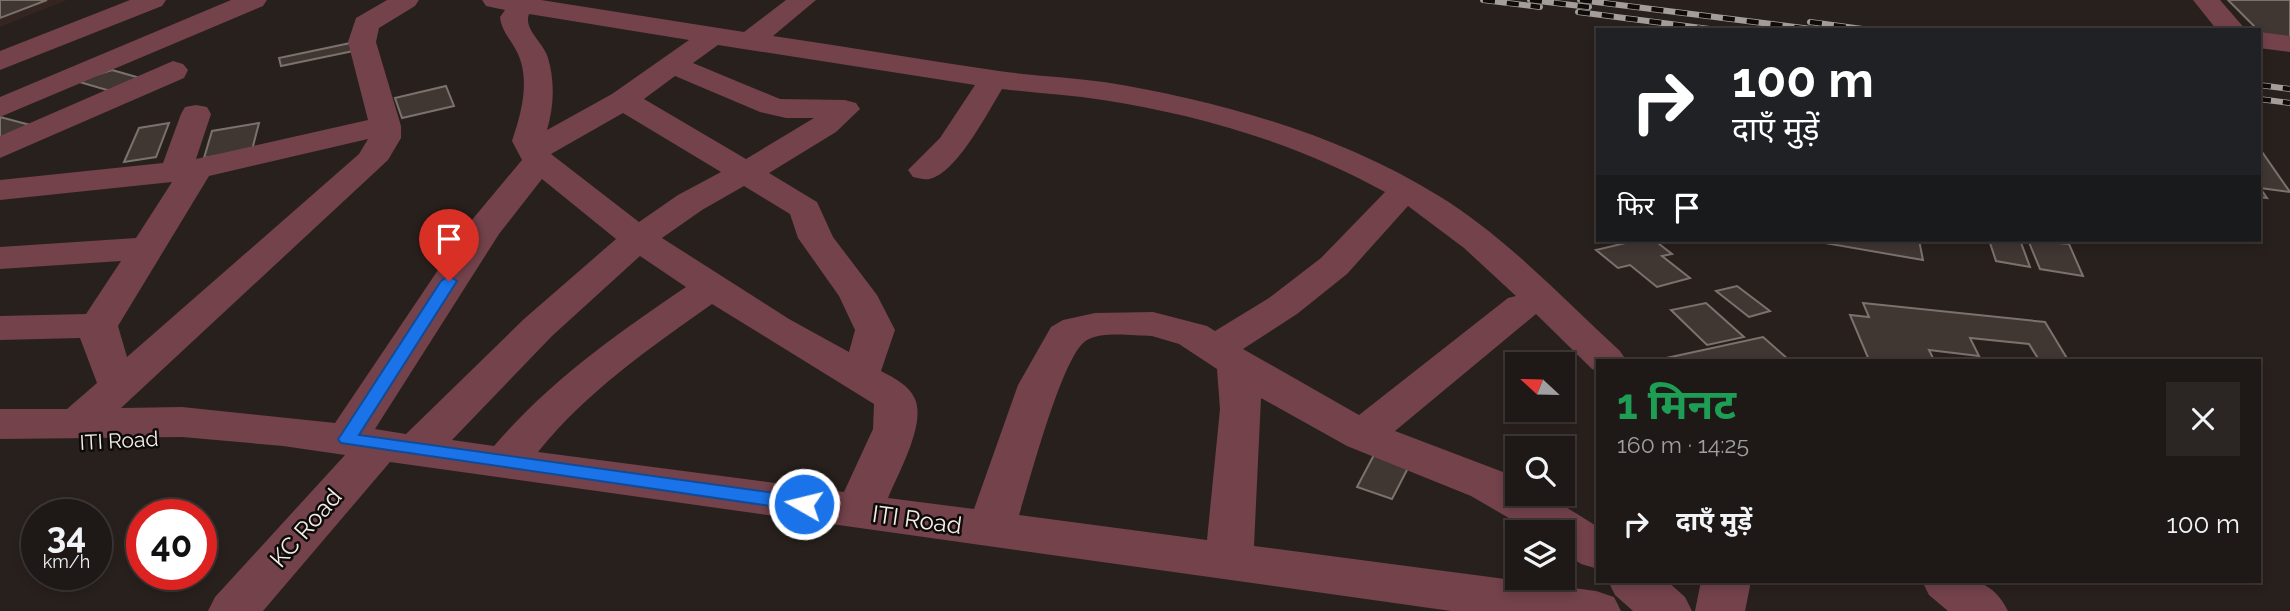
<!DOCTYPE html>
<html lang="hi">
<meta charset="utf-8">
<style>
body{margin:0;font-family:Raleway,"Noto Sans Devanagari",sans-serif;background:#2b2523;color:#f1f3f6;height:100vh;display:flex;flex-direction:column;font-size:26px;white-space:nowrap}
*{box-sizing:border-box;margin:0}
p{font-size:23px;color:#a1a0a1}
.icon{flex:none;width:38px;height:38px;fill:none;stroke:currentColor;stroke-width:2;stroke-linecap:round;stroke-linejoin:round}
.map{position:relative;flex:1;overflow:hidden}
.panel{position:absolute;left:1596px;top:359px;width:665px;height:224px;display:flex;flex-direction:column;background:#1e1816;border-radius:0px;box-shadow:0 4px 10px #0003,0 0 0 2px #3c3735}
.panel>*{flex:none}
.guide{position:absolute;left:1596px;top:28px;width:665px;height:214px;border-radius:0px;box-shadow:0 4px 10px #0003,0 0 0 2px #3c3735;background:#202124;color:#fff;overflow:hidden}
.needle{width:46px;rotate:292deg}
.tools{position:absolute;left:1505px;top:352px;display:grid;gap:14px}
.tools a{display:grid;place-items:center;width:70px;height:70px;border-radius:0px;background:#1e1816;box-shadow:0 4px 10px #0003,0 0 0 2px #3c3735;font-size:35px}
.speed{position:absolute;left:21px;top:499px;display:flex;gap:14px;font-size:35px;font-weight:700;text-align:center}
.speed>*{display:grid;place-content:center;width:91px;height:91px;border-radius:50%;background:#1e1816;box-shadow:0 4px 10px #0003,0 0 0 2px #3c3735;line-height:1}
.speed small{font-size:18px;font-weight:400}
.speed .limit{border:10px solid #d22;background:#fff;color:#111}
.pin{position:absolute;display:grid;place-items:center;width:60px;height:60px;color:#fff;margin:-72px -30px;border-radius:50% 50% 50% 0;rotate:-45deg;box-shadow:0 0 7px #0007}
.pin .icon{rotate:45deg}
.me{position:absolute;width:77px;margin:-38px;rotate:278deg;stroke-linejoin:round;filter:drop-shadow(0 0 5px #0008)}
.turn{display:flex;align-items:center;gap:24px;height:147px;padding:0 21px;font-size:32px}
.turn .icon{width:91px;height:91px;stroke-width:2.5}
.turn b{display:block;font-size:49px;line-height:60px}
.then{display:flex;align-items:center;height:66px;padding:0 21px;background:#0003;gap:14px;font-size:26px}
.round{display:grid;place-items:center;flex:none;width:74px;height:74px;border-radius:0px;background:#2b2523}
.headline{display:flex;align-items:center;justify-content:space-between;height:119px;padding:0 21px}
h1{font-size:42px;font-weight:700;line-height:52px;color:#1e9e55}
ul{padding:0;list-style:none}
li{display:flex;align-items:center;gap:21px;height:91px;padding:0 21px}
li div{flex:1}
li b{display:block;font-size:26px}
li em{font-style:normal}
.map>svg:first-child{display:block}
.built{fill:#342520}
.building{fill:#403733;stroke:#7b716d;stroke-width:2}
.lines{fill:none;stroke-linecap:round;stroke-linejoin:round}
.minor{fill:#73424b;fill-rule:evenodd}
.rail-casing{stroke:#a49e9b;stroke-width:6}
.rail{stroke:#0e0b09;stroke-width:4.5;stroke-dasharray:12;stroke-linecap:butt}
.route{fill:#1a73e8;stroke:#114b97;stroke-width:2}
.labels{text-anchor:middle;stroke-width:5;stroke-linejoin:round;paint-order:stroke}
.street-label{font-size:21px;fill:#f2ecea;stroke:#0e0b09}
.near-street-label{font-size:24px;fill:#f2ecea;stroke:#0e0b09}
</style>
<div class="map">
<svg width="2290" height="611" viewBox="0 0 2290 611">
<rect width="100%" height="100%" fill="#28201d"/>
<!-- built -->
<polygon class="built" points="0,0 67,0 0,27"/>
<!-- building -->
<g class="building">
<polygon points="0,0 47,0 0,18"/>
<polygon points="2228,0 2290,0 2290,39 2264,36"/>
<polygon points="360,41 363,49 281,66 279,58"/>
<polygon points="112,70 147,80 117,93 76,81"/>
<polygon points="446,86 454,106 402,118 395,98"/>
<polygon points="0,117 34,126 0,141"/>
<polygon points="169,123 156,157 124,162 139,128"/>
<polygon points="259,123 252,150 204,158 212,131"/>
<polygon points="2259,149 2260,149 2290,192 2260,188 2267,198 2259,197"/>
<polygon points="1638,240 1654,240 1672,254 1662,256 1690,278 1657,287 1630,265 1618,268 1596,250"/>
<polygon points="1813,240 1919,240 1923,260 1813,241"/>
<polygon points="1989,240 2020,240 2030,267 1996,261"/>
<polygon points="2028,240 2069,244 2083,276 2040,269"/>
<polygon points="1737,286 1770,311 1749,317 1716,291"/>
<polygon points="1706,303 1744,337 1707,345 1671,310"/>
<polygon points="1863,303 2045,322 2068,360 2039,360 2029,344 1970,338 1979,356 1929,350 1934,360 1869,360 1850,315 1869,317"/>
<polygon points="1763,337 1789,360 1657,360"/>
<polygon points="1375,453 1410,464 1392,499 1357,487"/>
</g>
<g class="lines">
<!-- minor -->
<g class="minor">
<polygon points="130,0 166,0 162,6 0,70 0,51"/>
<polygon points="231,0 267,0 263,6 0,117 0,97"/>
<path d="M387,0H419L415,6L379,28L376,42L401,126V138L388,160L121,408L182,407L335,423L471,221L522,160L512,141C521,114 531,80 517,52C511,40 501,30 500,17L505,10L486,6L482,0H541L744,32L786,0H816L773,36C848,47 924,60 999,71C1034,76 1069,77 1104,82C1220,101 1338,134 1439,196C1506,237 1562,298 1620,351L1626,360H1598V371L1592,369L1536,314L1395,431L1503,472L1517,479V494H1545L1598,527V569L1581,564L1563,552V532H1533L1471,496L1347,446L1261,398L1254,546L1596,591L1614,597L1621,611H1451L390,462L263,611H208L215,597L345,455L283,446L182,437L0,439V409H67L97,383L80,338L0,340V316L86,314L121,261L0,269V247L136,238L172,182L0,200V180L163,163L181,114L185,107L196,105L207,107L211,114L196,159L368,120L348,42L356,18ZM529,14L689,40L612,94L547,130C554,106 555,82 548,58C544,43 523,29 529,14ZM718,45L975,85L940,138L908,170L913,177C921,179 928,181 935,177C960,166 988,112 1002,89C1036,93 1070,95 1103,100C1200,115 1299,144 1385,192L1321,258L1269,298L1215,331L1207,326L1153,312L1095,313L1063,320L1051,327L1018,385L974,509L888,498C898,473 926,425 915,399C909,385 894,378 881,371L895,330L877,295L833,237L817,202L769,173L836,132L860,109L856,103L845,100L780,99L693,63ZM675,76L760,112L786,118H814L746,159L644,99ZM623,113L721,172L678,195L639,222L551,154ZM368,139L359,154L127,357L118,326L209,176ZM542,179L616,239L524,319L406,434L375,429L499,234ZM744,186L790,214L798,238L839,296L855,330L849,352L789,319L662,238L702,210ZM1408,206L1464,248L1516,296L1508,298L1359,415L1243,349L1297,314L1347,274ZM640,256L686,287C616,334 549,382 494,446L452,440L552,336ZM712,304L874,404L873,429L844,492L538,452C586,392 650,348 712,304ZM1152,336L1179,344L1217,369L1220,409L1207,540L1019,515C1029,484 1063,352 1087,340C1104,331 1133,336 1152,336Z"/>
<polygon points="2193,0 2220,0 2246,30 2217,30"/>
<polygon points="2259,32 2290,36 2290,52 2259,48"/>
<polygon points="173,61 183,64 188,70 184,78 0,158 0,136"/>
<polygon points="1608,581 1667,581 1685,597 1692,611 1633,611 1615,595"/>
<polygon points="1701,581 1751,581 1745,611 1695,611"/>
<path d="M1922,581C1961,581 1988,571 2008,611H1948L1929,595Z"/>
</g>
<defs>
<g id="rail">
<polyline points="1483,0 1540,7"/>
<polyline points="1530,0 1589,7"/>
<polyline points="1580,0 1819,30"/>
<polyline points="1578,12 1717,30"/>
<polyline points="1810,22 1870,30"/>
<polyline points="2259,85 2290,89"/>
<polyline points="2259,99 2290,103"/>
</g>
</defs>
<!-- rail casing -->
<use href="#rail" class="rail-casing"/>
<!-- rail -->
<use href="#rail" class="rail"/>
</g>
<!-- route -->
<polygon class="route" points="449,276 457,281 359,435 804,497 811,499 814,504 811,509 804,511 341,443 338,439 341,435 441,281"/>
<g class="labels">
<!-- street labels -->
<g class="street-label">
<text transform="translate(119 441) rotate(-3)" y="7">ITI Road</text>
</g>
<!-- near-street labels -->
<g class="near-street-label">
<text transform="translate(917 520) rotate(8)" y="8">ITI Road</text>
<text transform="translate(306 528) rotate(-49)" y="8">KC Road</text>
</g>
</g>
</svg>
<div class="tools">
<a><svg class="needle" viewBox="-14 -14 28 28"><path d="M0-13l5 13h-10z" fill="#e53935"/><path d="M0 13l5-13h-10z" fill="#a1a0a1"/></svg></a>
<a><svg class="icon" aria-label="search" viewBox="0 0 24 24"><circle cx="10" cy="10" r="6"/><path d="M15 15l6 6"/></svg></a>
<a><svg class="icon" aria-label="layers" viewBox="0 0 24 24"><path d="M12 4l9 5-9 5-9-5zM3 14l9 5 9-5"/></svg></a>
</div>
<div class="speed"><div>34<small>km/h</small></div><div class="limit">40</div></div>
<div class="pin" style="left:449px;top:281px;background:#d93025"><svg class="icon" aria-label="arrive" viewBox="0 0 24 24"><path d="M6 21V4h12l-3 4 3 4H6"/></svg></div>
<svg class="me" style="left:804px;top:504px" viewBox="-20 -20 40 40"><circle r="17" fill="#1a73e8" stroke="#fff" stroke-width="3"/><path d="M0-11L8 9 0 5-8 9z" fill="#fff"/></svg>
<div class="guide">
<div class="turn"><svg class="icon" aria-label="right" viewBox="0 0 24 24"><path d="M7 20v-9h11M14 6l5 5-5 5"/></svg><div><b>100 m</b>दाएँ मुड़ें</div></div>
<div class="then">फिर<svg class="icon" aria-label="arrive" viewBox="0 0 24 24"><path d="M6 21V4h12l-3 4 3 4H6"/></svg></div>
</div>
<section class="panel">
<div class="headline"><div><h1>1 मिनट</h1><p>160 m · 14:25</p></div><a class="round"><svg class="icon" aria-label="close" viewBox="0 0 24 24"><path d="M6 6l12 12M18 6L6 18"/></svg></a></div>
<ul>
<li><svg class="icon" aria-label="right" viewBox="0 0 24 24"><path d="M7 20v-9h11M14 6l5 5-5 5"/></svg><div><b>दाएँ मुड़ें</b></div><em>100 m</em></li>
</ul>
</section>
</div>
